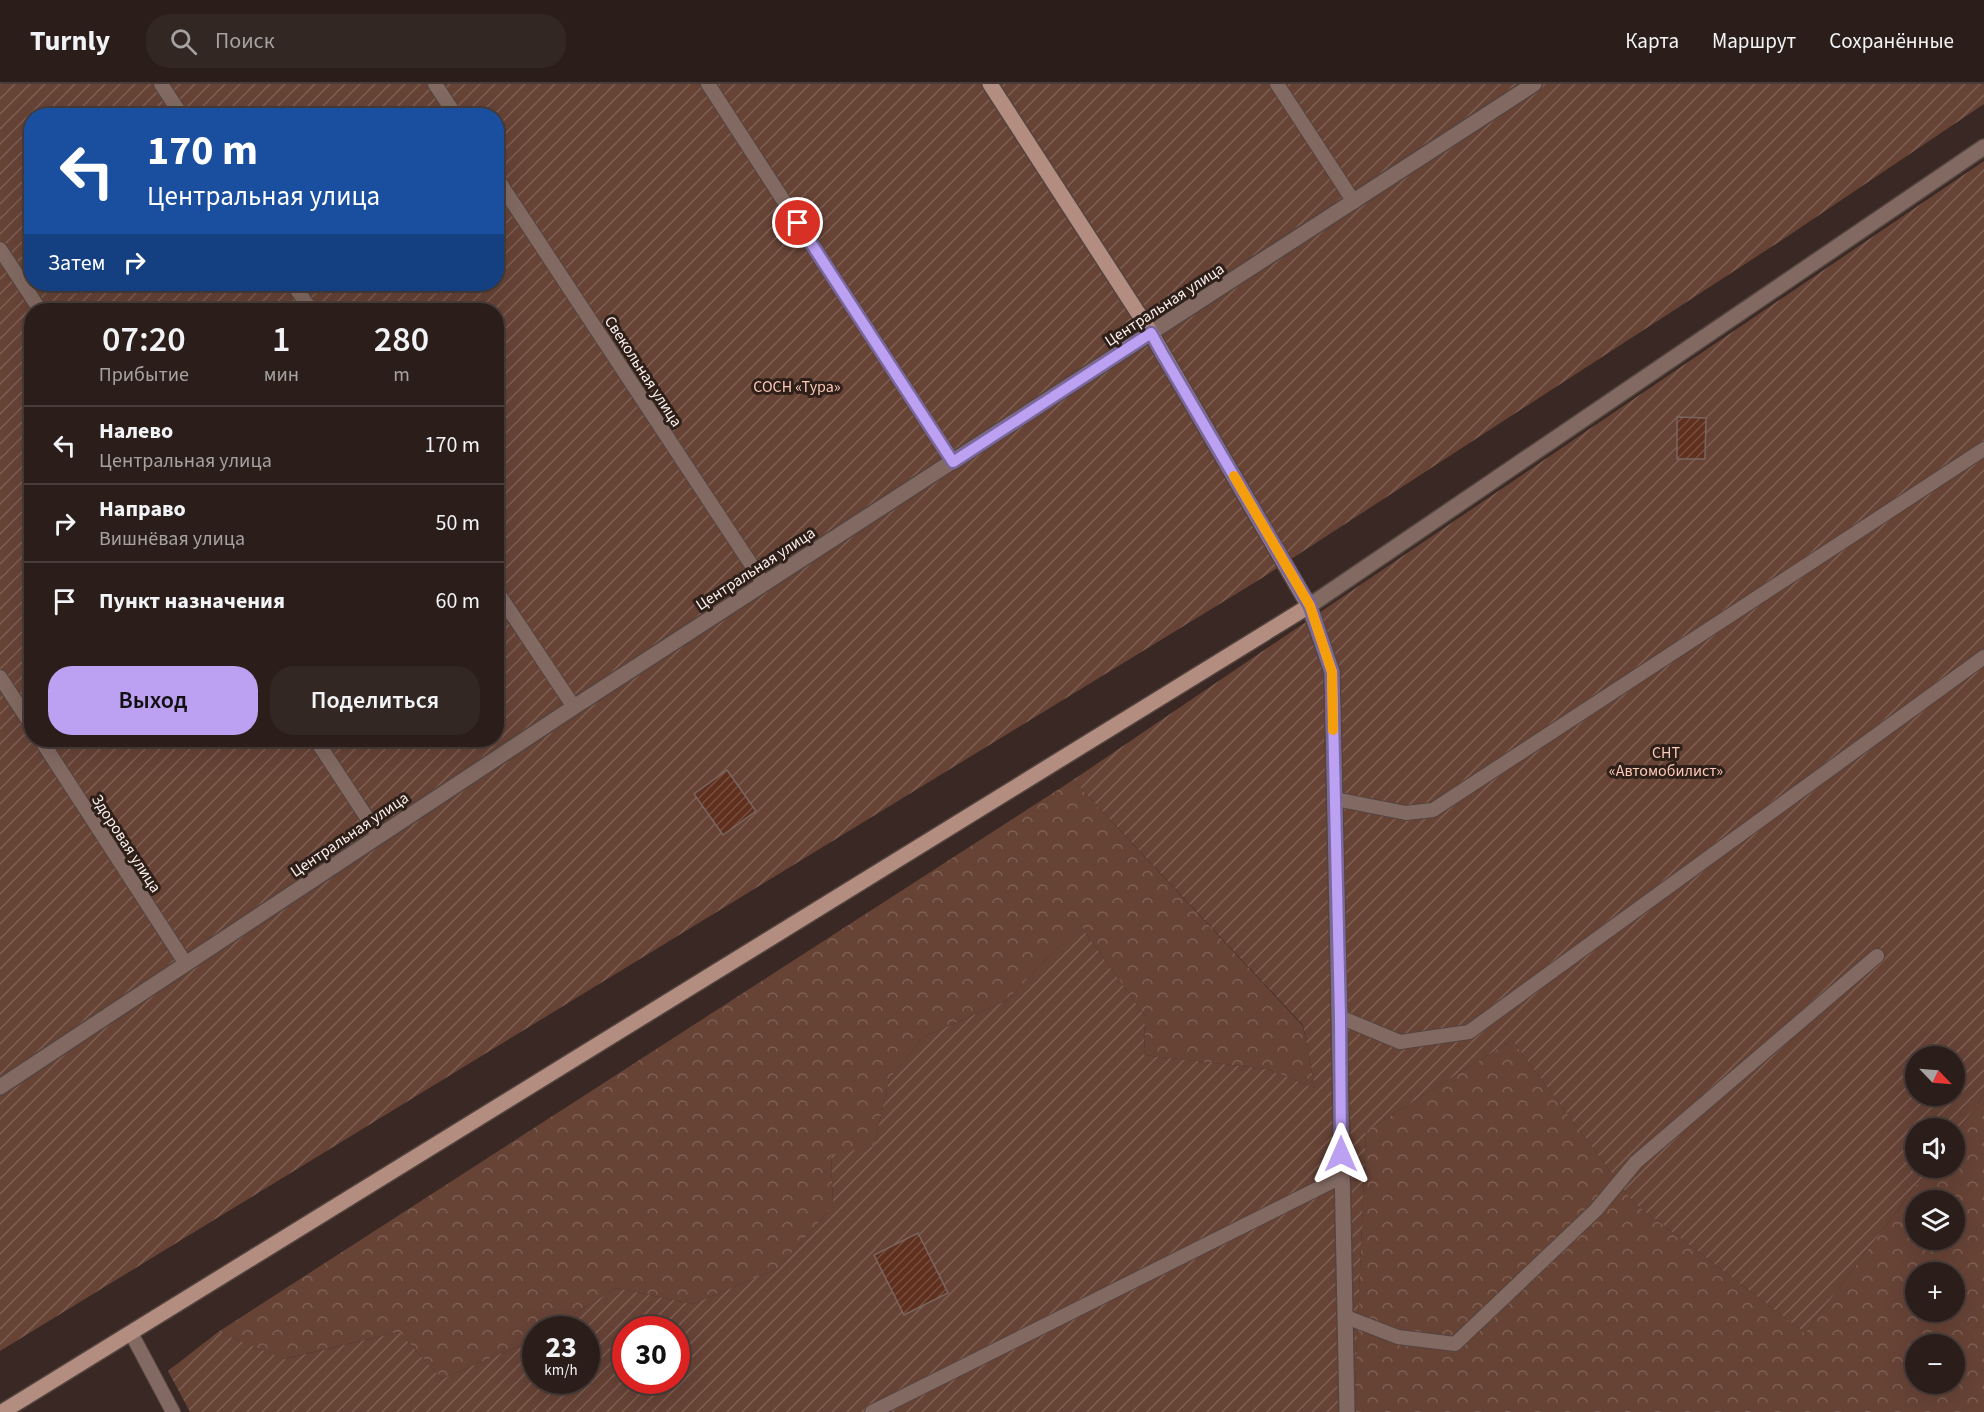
<!DOCTYPE html>
<html lang="ru">
<meta charset="utf-8">
<style>
body{margin:0;font-family:"Source Sans 3",sans-serif;background:#332723;color:#f1f3f6;height:100vh;display:flex;flex-direction:column;font-size:22px;white-space:nowrap}
*{box-sizing:border-box;margin:0}
p{font-size:20px;color:#a6a2a2}
.icon{flex:none;width:33px;height:33px;fill:none;stroke:currentColor;stroke-width:2;stroke-linecap:round;stroke-linejoin:round}
.map{position:relative;flex:1;overflow:hidden}
.drawer{position:absolute;left:24px;top:219px;width:480px;height:444px;display:flex;flex-direction:column;background:#2b1e1a;border-radius:24px;box-shadow:0 6px 24px #0002,0 0 0 2px #473c39}
.drawer>*{flex:none}
.hud{position:absolute;left:24px;top:24px;width:480px;height:183px;border-radius:24px;box-shadow:0 6px 24px #0002,0 0 0 2px #473c39;background:#1a4fa0;color:#fff;overflow:hidden}
.needle{width:39px;rotate:115deg}
.buttons{position:absolute;left:1905px;top:962px;display:grid;gap:12px}
.buttons a{display:grid;place-items:center;width:60px;height:60px;border-radius:50%;background:#2b1e1a;box-shadow:0 6px 24px #0002,0 0 0 2px #473c39;font-size:30px}
.speed{position:absolute;left:522px;top:1232px;display:flex;gap:12px;font-size:30px;font-weight:700;text-align:center}
.speed>*{display:grid;place-content:center;width:78px;height:78px;border-radius:50%;background:#2b1e1a;box-shadow:0 6px 24px #0002,0 0 0 2px #473c39;line-height:1}
.speed small{font-size:15px;font-weight:400}
.speed .limit{border:9px solid #d22;background:#fff;color:#111}
.pin{position:absolute;display:grid;place-items:center;width:51px;height:51px;color:#fff;margin:-26px;border:3px solid #fff;border-radius:50%;box-shadow:0 2px 6px #0007}
.me{position:absolute;width:66px;margin:-33px;rotate:0deg;stroke-linejoin:round;filter:drop-shadow(0 0 4px #0008)}
.turn{display:flex;align-items:center;gap:21px;height:126px;padding:0 24px;font-size:27px}
.turn .icon{width:78px;height:78px;stroke-width:2.5}
.turn b{display:block;font-size:42px;line-height:51px}
.then{display:flex;align-items:center;height:57px;padding:0 24px;background:#0003;gap:12px;font-size:22px}
.eta{display:flex;justify-content:space-evenly;align-items:center;height:102px;text-align:center}
.eta b{font-size:36px;font-weight:600;line-height:42px}
.cta{display:flex;gap:12px;margin-top:auto;padding:12px 24px}
.cta a{flex:1;height:69px;border-radius:24px;background:#bca0f2;color:#111;font-size:24px;font-weight:600;line-height:69px;text-align:center}
.cta a+a{background:#332723;color:#f1f3f6}
ul{padding:0;list-style:none}
li{display:flex;align-items:center;gap:18px;height:78px;padding:0 24px;border-top:2px solid #473c39}
li div{flex:1}
li b{display:block;font-size:22px}
li em{font-style:normal}
header{display:flex;align-items:center;gap:36px;box-sizing:border-box;height:84px;padding:0 30px;background:#2b1e1a;border-bottom:2px solid #473c39}
header strong{font-size:28px}
nav{display:flex;gap:33px;margin-inline-start:auto;font-size:21px}
.search{width:420px;height:54px;background:#332723;display:flex;align-items:center;gap:15px;box-sizing:border-box;padding:0 21px;border-radius:24px;color:#a6a2a2;font-size:22px}
.map>svg:first-child{display:block}
.forest{fill:url(#forest-crowns);fill-rule:evenodd}
.garden{fill:url(#garden-furrows);fill-rule:evenodd}
.building{fill:url(#building-hatch);stroke:#7a6660;stroke-width:1.5}
.lines{fill:none;stroke-linecap:round;stroke-linejoin:round}
.lane-casing{stroke:#54443f;stroke-width:16}
.street-casing{stroke:#54443f;stroke-width:18}
.secondary-casing{stroke:#54443f;stroke-width:18}
.lane{stroke:#826a62;stroke-width:14}
.street{stroke:#826a62;stroke-width:15}
.secondary{stroke:#b38d7f;stroke-width:15}
.route-casing{stroke:#7a689d;stroke-width:15}
.route{stroke:#bca0f2;stroke-width:10}
.slow{stroke:#f59e0b;stroke-width:10}
.labels{text-anchor:middle;stroke-width:6;stroke-linejoin:round;paint-order:stroke}
.street-label{font-size:16px;fill:#fcf1ed;stroke:#2e1f19}
.park-label{font-size:16px;fill:#fdcab8;stroke:#2e1f19}
</style>
<header>
<strong>Turnly</strong>
<div class="search"><svg class="icon" aria-label="search" viewBox="0 0 24 24"><circle cx="10" cy="10" r="6"/><path d="M15 15l6 6"/></svg>Поиск</div>
<nav><a>Карта</a><a>Маршрут</a><a>Сохранённые</a></nav>
</header>
<div class="map">
<svg width="1984" height="1328" viewBox="0 0 1984 1328">
<defs>
<pattern id="forest-crowns" width="20" height="18" patternUnits="userSpaceOnUse" patternTransform="scale(1.5)"><rect width="20" height="18" fill="#674336"/><path d="M2 6a3 3 0 1 1 6 0M12 15a3 3 0 1 1 6 0" fill="none" stroke="#7e5f53"/></pattern>
<pattern id="garden-furrows" width="10" height="10" patternUnits="userSpaceOnUse" patternTransform="scale(1.5)"><rect width="10" height="10" fill="#674336"/><path d="M-1 1l2-2M0 10L10 0M9 11l2-2" fill="none" stroke="#7e5f53"/></pattern>
<pattern id="building-hatch" width="6" height="6" patternUnits="userSpaceOnUse" patternTransform="scale(1.5)"><rect width="6" height="6" fill="#5f301e"/><path d="M-1 1l2-2M0 6l6-6M5 7l2-2" fill="none" stroke="#774e3f"/></pattern>
</defs>
<rect width="100%" height="100%" fill="#392823"/>
<!-- forest -->
<g class="forest">
<polygon points="1073,696 1303,942 1315,1004 1267,985 1144,971 1145,932 1080,841 1006,917 923,953 889,996 874,1062 831,1072 833,1122 778,1185 692,1220 617,1204 548,1245 536,1245 535,1252 519,1262 442,1295 399,1248 283,1275 218,1248"/>
<path d="M1512,956L1634,1119L1805,1249L1930,1083H1954L1955,1050L1984,1011V1328H1349L1354,1325L1366,1047ZM1916,1116H1954V1155H1916ZM1916,1188H1954V1227H1916ZM1916,1260H1954V1299H1916Z"/>
</g>
<!-- garden -->
<g class="garden">
<path d="M0,0H1984V20L1785,154L1262,494L0,1267ZM32,32H496V200H32ZM32,226H496V656H32Z"/>
<path d="M1984,77V1011L1955,1050L1954,1044H1916V1083H1930L1805,1249L1634,1119L1512,956L1366,1047L1354,1326L1349,1328H190L168,1287L218,1248L284,1275L399,1248L442,1295L519,1262L535,1252L536,1296H586V1245H548L617,1204L692,1220L778,1185L833,1122L831,1071L874,1062L889,996L923,953L1006,917L1080,841L1145,932L1144,971L1267,985L1315,1004L1303,941L1073,696ZM1916,972H1954V1011H1916ZM626,1245H676V1296H626Z"/>
</g>
<!-- building -->
<g class="building">
<polygon points="1677,333 1706,334 1705,375 1677,375"/>
<polygon points="727,686 756,727 723,751 694,710"/>
<polygon points="918,1149 948,1209 904,1231 874,1171"/>
</g>
<g class="lines">
<defs>
<g id="lane">
<polyline points="161,0 182,32"/>
<polyline points="435,0 456,32"/>
<polyline points="708,0 953,378"/>
<polyline points="1277,0 1354,118"/>
<polyline points="496,93 764,500"/>
<polyline points="0,165 40,226"/>
<polyline points="293,200 311,226"/>
<polyline points="496,506 574,623"/>
<polyline points="0,593 32,642"/>
<polyline points="41,656 186,880"/>
<polyline points="316,656 379,752"/>
<polyline points="1335,715 1406,729 1433,726 1984,365"/>
<polyline points="1340,933 1400,958 1469,948 1984,573"/>
<polyline points="1346,1233 1398,1253 1455,1260 1596,1126 1636,1078 1877,872"/>
<polyline points="131,1249 173,1328"/>
<polyline points="872,1328 1341,1093"/>
</g>
<g id="street">
<polyline points="0,1003 574,623 1534,0"/>
<polyline points="1347,1328 1332,588 1309,522 1984,63"/>
</g>
<polyline id="secondary" points="2,1328 1309,522 1151,249 990,0"/>
</defs>
<!-- lane casing -->
<use href="#lane" class="lane-casing"/>
<!-- street casing -->
<use href="#street" class="street-casing"/>
<!-- secondary casing -->
<use href="#secondary" class="secondary-casing"/>
<!-- lane -->
<use href="#lane" class="lane"/>
<!-- street -->
<use href="#street" class="street"/>
<!-- secondary -->
<use href="#secondary" class="secondary"/>
</g>
<g class="lines">
<defs>
<polyline id="route" points="798,139 953,378 1151,249 1162,269 1310,522 1332,588 1340,933 1341,1070"/>
</defs>
<!-- route casing -->
<use href="#route" class="route-casing"/>
<!-- route -->
<use href="#route" class="route"/>
<!-- slow -->
<polyline class="slow" points="1234,392 1310,522 1332,588 1333,646"/>
</g>
<g class="labels">
<!-- street labels -->
<g class="street-label">
<text transform="translate(1164 220) rotate(-33)" y="6">Центральная улица</text>
<text transform="translate(644 287) rotate(57)" y="6">Свекольная улица</text>
<text transform="translate(755 484) rotate(-33)" y="6">Центральная улица</text>
<text transform="translate(349 750) rotate(-34)" y="6">Центральная улица</text>
<text transform="translate(127 759) rotate(57)" y="6">Здоровая улица</text>
</g>
<!-- park labels -->
<g class="park-label">
<text x="797" y="308">СОСН «Тура»</text>
<text x="1666" y="674">СНТ<tspan x="1666" dy="18">«Автомобилист»</tspan></text>
</g>
</g>
</svg>
<div class="buttons">
<a><svg class="needle" viewBox="-14 -14 28 28"><path d="M0-13l5 13h-10z" fill="#e53935"/><path d="M0 13l5-13h-10z" fill="#a6a2a2"/></svg></a>
<a><svg class="icon" aria-label="sound" viewBox="0 0 24 24"><path d="M4 9h4l5-4v14l-5-4H4zM17 9q2 3 0 6"/></svg></a>
<a><svg class="icon" aria-label="layers" viewBox="0 0 24 24"><path d="M12 4l9 5-9 5-9-5zM3 14l9 5 9-5"/></svg></a>
<a>+</a>
<a>−</a>
</div>
<div class="speed"><div>23<small>km/h</small></div><div class="limit">30</div></div>
<div class="pin" style="left:798px;top:139px;background:#d93025"><svg class="icon" aria-label="arrive" viewBox="0 0 24 24"><path d="M6 21V4h12l-3 4 3 4H6"/></svg></div>
<svg class="me" style="left:1341px;top:1070px" viewBox="-20 -20 40 40"><path d="M0-17L14 15 0 8-14 15z" fill="#bca0f2" stroke="#fff" stroke-width="4"/></svg>
<div class="hud">
<div class="turn"><svg class="icon" aria-label="left" viewBox="0 0 24 24"><path d="M17 20v-9H6M10 6l-5 5 5 5"/></svg><div><b>170 m</b>Центральная улица</div></div>
<div class="then">Затем<svg class="icon" aria-label="right" viewBox="0 0 24 24"><path d="M7 20v-9h11M14 6l5 5-5 5"/></svg></div>
</div>
<section class="drawer">
<div class="eta">
<div><b>07:20</b><p>Прибытие</p></div>
<div><b>1</b><p>мин</p></div>
<div><b>280</b><p>m</p></div>
</div>
<ul>
<li><svg class="icon" aria-label="left" viewBox="0 0 24 24"><path d="M17 20v-9H6M10 6l-5 5 5 5"/></svg><div><b>Налево</b><p>Центральная улица</p></div><em>170 m</em></li>
<li><svg class="icon" aria-label="right" viewBox="0 0 24 24"><path d="M7 20v-9h11M14 6l5 5-5 5"/></svg><div><b>Направо</b><p>Вишнёвая улица</p></div><em>50 m</em></li>
<li><svg class="icon" aria-label="arrive" viewBox="0 0 24 24"><path d="M6 21V4h12l-3 4 3 4H6"/></svg><div><b>Пункт назначения</b></div><em>60 m</em></li>
</ul>
<div class="cta"><a>Выход</a><a>Поделиться</a></div>
</section>
</div>
